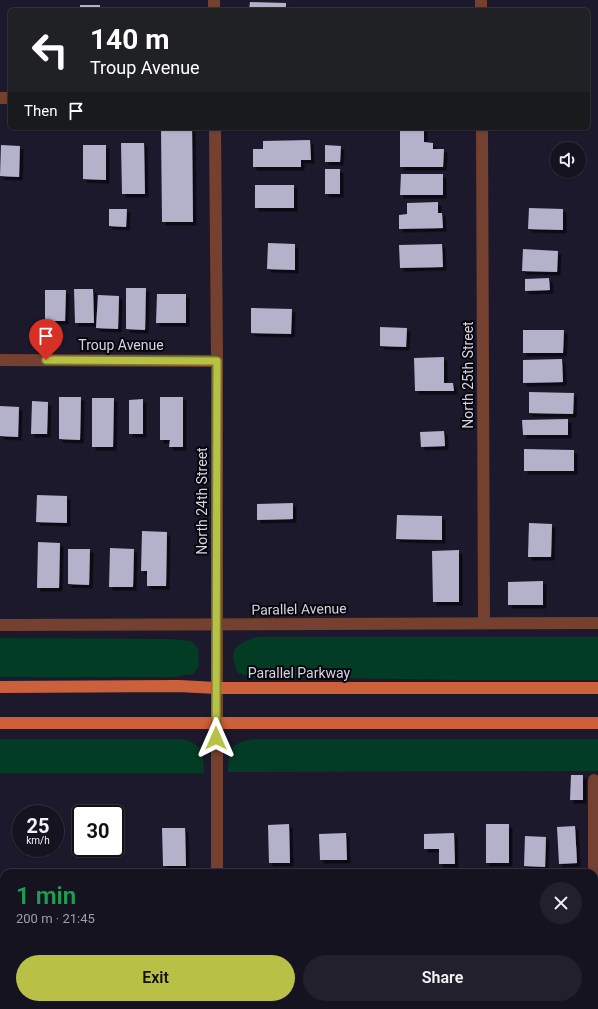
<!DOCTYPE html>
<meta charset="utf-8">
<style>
body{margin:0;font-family:Roboto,sans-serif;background:#23202e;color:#f1f3f6;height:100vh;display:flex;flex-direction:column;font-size:15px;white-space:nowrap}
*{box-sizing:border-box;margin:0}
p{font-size:13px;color:#9e9ea5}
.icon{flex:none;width:22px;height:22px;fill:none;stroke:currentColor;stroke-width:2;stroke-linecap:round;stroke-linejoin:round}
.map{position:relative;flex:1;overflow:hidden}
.drawer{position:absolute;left:0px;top:869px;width:598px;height:140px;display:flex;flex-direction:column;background:#161321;border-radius:12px 12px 0 0;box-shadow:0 1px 3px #0004,0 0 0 1px #35323f}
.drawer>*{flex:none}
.top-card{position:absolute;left:8px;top:8px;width:582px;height:122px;border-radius:6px;box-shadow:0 1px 3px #0004,0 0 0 1px #35323f;background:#202124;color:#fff;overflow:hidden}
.fabs{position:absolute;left:550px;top:142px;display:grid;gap:8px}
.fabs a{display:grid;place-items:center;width:36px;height:36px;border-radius:50%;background:#161321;box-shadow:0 1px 3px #0004,0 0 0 1px #35323f;font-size:20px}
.speed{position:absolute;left:12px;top:805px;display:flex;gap:8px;font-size:20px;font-weight:700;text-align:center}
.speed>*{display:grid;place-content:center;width:52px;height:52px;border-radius:50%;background:#161321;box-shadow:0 1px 3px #0004,0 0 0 1px #35323f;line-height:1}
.speed small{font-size:10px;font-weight:400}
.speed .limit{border:2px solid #111;border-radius:6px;background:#fff;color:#111}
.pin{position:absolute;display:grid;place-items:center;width:34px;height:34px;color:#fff;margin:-41px -17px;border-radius:50% 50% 50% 0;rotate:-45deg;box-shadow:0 0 4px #0007}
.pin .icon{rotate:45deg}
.me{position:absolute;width:44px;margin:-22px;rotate:0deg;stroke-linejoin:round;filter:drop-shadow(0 0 3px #0008)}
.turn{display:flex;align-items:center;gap:14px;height:84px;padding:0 16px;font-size:18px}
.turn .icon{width:52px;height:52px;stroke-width:2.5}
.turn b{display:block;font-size:28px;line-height:34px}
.then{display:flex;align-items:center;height:38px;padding:0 16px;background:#0003;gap:8px;font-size:15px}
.round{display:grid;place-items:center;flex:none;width:42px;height:42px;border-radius:21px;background:#23202e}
.summary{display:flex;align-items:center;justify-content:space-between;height:68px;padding:0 16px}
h1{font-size:24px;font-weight:600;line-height:30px;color:#1e9e55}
.action{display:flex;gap:8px;margin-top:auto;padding:8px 16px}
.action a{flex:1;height:46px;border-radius:24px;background:#b9c046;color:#111;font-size:16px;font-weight:600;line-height:46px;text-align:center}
.action a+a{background:#23202e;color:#f1f3f6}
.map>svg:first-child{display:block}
.green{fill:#023c24}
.building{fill:#b4b1cb;filter:url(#shadow)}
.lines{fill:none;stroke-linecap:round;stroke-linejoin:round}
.minor{stroke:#74402f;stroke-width:12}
.major{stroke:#cc603b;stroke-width:12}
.route-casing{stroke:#787d2e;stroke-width:10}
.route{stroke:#b9c046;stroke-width:7}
.labels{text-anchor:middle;stroke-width:4;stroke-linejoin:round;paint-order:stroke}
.street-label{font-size:14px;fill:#d6d4e2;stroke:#07060d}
</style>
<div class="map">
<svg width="598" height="1009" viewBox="0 0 598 1009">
<defs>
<filter id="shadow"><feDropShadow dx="3.5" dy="3.5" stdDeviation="0" flood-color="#0009"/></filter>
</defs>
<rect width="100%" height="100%" fill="#1d192c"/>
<!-- green -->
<g class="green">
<path d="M257,637H598V680H473L251,677L238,673C227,650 235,644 257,637Z"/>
<polygon points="0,638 171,639 191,641 198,648 199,666 193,674 175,677 0,677"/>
<path d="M0,739H182C203,744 203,753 204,773H0Z"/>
<path d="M255,739H598V771L228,772C228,749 231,742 255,739Z"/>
</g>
<!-- building -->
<g class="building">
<polygon points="250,2 286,3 286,10 249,10"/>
<rect x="80" y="5" width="20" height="5"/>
<polygon points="161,128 192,128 193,222 162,222"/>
<polygon points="400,128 424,128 424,142 433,143 433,149 444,149 443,167 400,167"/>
<polygon points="310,140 311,160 301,160 301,167 253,167 253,149 263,149 263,141"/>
<polygon points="121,143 144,143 145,194 122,194"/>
<polygon points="1,145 20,146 19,177 0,176"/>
<polygon points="83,145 106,145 106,180 83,179"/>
<polygon points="325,145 341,146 340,162 325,162"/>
<rect x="325" y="169" width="15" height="25"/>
<polygon points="401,174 443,174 443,195 400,195"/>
<rect x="255" y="185" width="39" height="23"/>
<polygon points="438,202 438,213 442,213 443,228 399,229 399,215 407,214 407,203"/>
<polygon points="529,208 563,209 563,230 528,229"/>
<polygon points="109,209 127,209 126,227 109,226"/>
<polygon points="268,243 295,244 295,270 267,269"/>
<polygon points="442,244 443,267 400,268 399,245"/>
<polygon points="523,249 558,251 557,272 522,271"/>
<polygon points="549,278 550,290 525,291 525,279"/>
<polygon points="126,288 146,288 145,330 126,329"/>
<polygon points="74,289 93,289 94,323 75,323"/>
<polygon points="45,290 66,290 65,321 45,321"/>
<polygon points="157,294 186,294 186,323 156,323"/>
<polygon points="98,295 119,296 118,329 96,328"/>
<polygon points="251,308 292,309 291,334 251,333"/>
<polygon points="380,327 407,328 406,347 380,346"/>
<polygon points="523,330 564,330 563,353 523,353"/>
<polygon points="444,357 444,383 453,383 454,391 415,391 414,358"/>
<polygon points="562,359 563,382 523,383 523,360"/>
<polygon points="529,392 574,393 573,414 529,413"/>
<polygon points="59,397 81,397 80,440 59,439"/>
<polygon points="160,397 183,397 183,447 169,447 170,440 160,440"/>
<polygon points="92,398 114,398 113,447 92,447"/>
<polygon points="143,399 143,434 129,434 129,400"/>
<polygon points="32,401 48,402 47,434 31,434"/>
<polygon points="0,406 19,407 18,437 0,436"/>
<polygon points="568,419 568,435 523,435 522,420"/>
<polygon points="444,431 445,446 421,447 420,432"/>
<polygon points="524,449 574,450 574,471 524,471"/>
<polygon points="37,495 67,496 67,523 36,522"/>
<polygon points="293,503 293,519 257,520 257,504"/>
<polygon points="397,515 442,516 442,540 396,539"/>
<polygon points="529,523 552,524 551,557 528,557"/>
<polygon points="142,531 167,532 166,586 147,586 147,571 141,571"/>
<polygon points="38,542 60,543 59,588 37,588"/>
<polygon points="110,548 134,549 133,587 109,587"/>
<polygon points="68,549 90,549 89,585 68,584"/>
<polygon points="459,550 459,602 433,602 432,551"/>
<polygon points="543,581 543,605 508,605 508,582"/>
<polygon points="571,775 583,775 583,800 570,800"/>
<polygon points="289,824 290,863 269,863 268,825"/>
<rect x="486" y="824" width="23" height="39"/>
<polygon points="575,826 577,863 559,864 557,827"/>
<polygon points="162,828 185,828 186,866 163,866"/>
<polygon points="346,833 347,860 320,860 319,834"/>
<polygon points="454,833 455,864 439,864 439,849 424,849 424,834"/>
<polygon points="525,836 546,837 545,867 524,866"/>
</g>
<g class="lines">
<!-- minor -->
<g class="minor">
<polyline points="214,0 214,10"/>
<polyline points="481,0 481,10"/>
<polyline points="0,98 10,98"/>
<polyline points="215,128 217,361 217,873"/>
<polyline points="482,128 484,622"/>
<polyline points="0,360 217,361"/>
<polyline points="0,625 598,623"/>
<polyline points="0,897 4,897"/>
<polyline points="594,956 594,780"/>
<polyline points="216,1009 216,1005"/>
<polyline points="594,1009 594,1005"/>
</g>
<!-- major -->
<g class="major">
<polyline points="0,687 179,686 216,688 598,688"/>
<polyline points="0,723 598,723"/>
</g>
</g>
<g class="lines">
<defs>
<polyline id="route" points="46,360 217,361 216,738"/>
</defs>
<!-- route casing -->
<use href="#route" class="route-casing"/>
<!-- route -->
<use href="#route" class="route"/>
</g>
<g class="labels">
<!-- street labels -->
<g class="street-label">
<text x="121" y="350">Troup Avenue</text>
<text transform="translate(468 375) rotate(-90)" y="5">North 25th Street</text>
<text transform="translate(202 501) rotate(-90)" y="5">North 24th Street</text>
<text transform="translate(299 609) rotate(-1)" y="5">Parallel Avenue</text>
<text x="299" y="678">Parallel Parkway</text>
</g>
</g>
</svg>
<div class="fabs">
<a><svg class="icon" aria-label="sound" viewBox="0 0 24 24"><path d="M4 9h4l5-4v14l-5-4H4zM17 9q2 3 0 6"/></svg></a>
</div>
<div class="speed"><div>25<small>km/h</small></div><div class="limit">30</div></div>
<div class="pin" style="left:46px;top:360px;background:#d93025"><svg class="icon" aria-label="arrive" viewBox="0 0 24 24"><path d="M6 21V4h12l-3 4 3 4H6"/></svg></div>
<svg class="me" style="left:216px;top:738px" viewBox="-20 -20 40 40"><path d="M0-17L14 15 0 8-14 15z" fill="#b9c046" stroke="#fff" stroke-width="4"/></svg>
<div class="top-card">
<div class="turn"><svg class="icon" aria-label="left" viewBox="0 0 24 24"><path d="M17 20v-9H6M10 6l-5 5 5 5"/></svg><div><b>140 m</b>Troup Avenue</div></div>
<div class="then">Then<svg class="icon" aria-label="arrive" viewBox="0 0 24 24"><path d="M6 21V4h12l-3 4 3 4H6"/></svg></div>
</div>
<section class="drawer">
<div class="summary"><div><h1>1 min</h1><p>200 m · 21:45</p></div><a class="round"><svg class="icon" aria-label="close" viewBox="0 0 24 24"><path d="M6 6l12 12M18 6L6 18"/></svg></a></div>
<div class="action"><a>Exit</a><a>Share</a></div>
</section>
</div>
